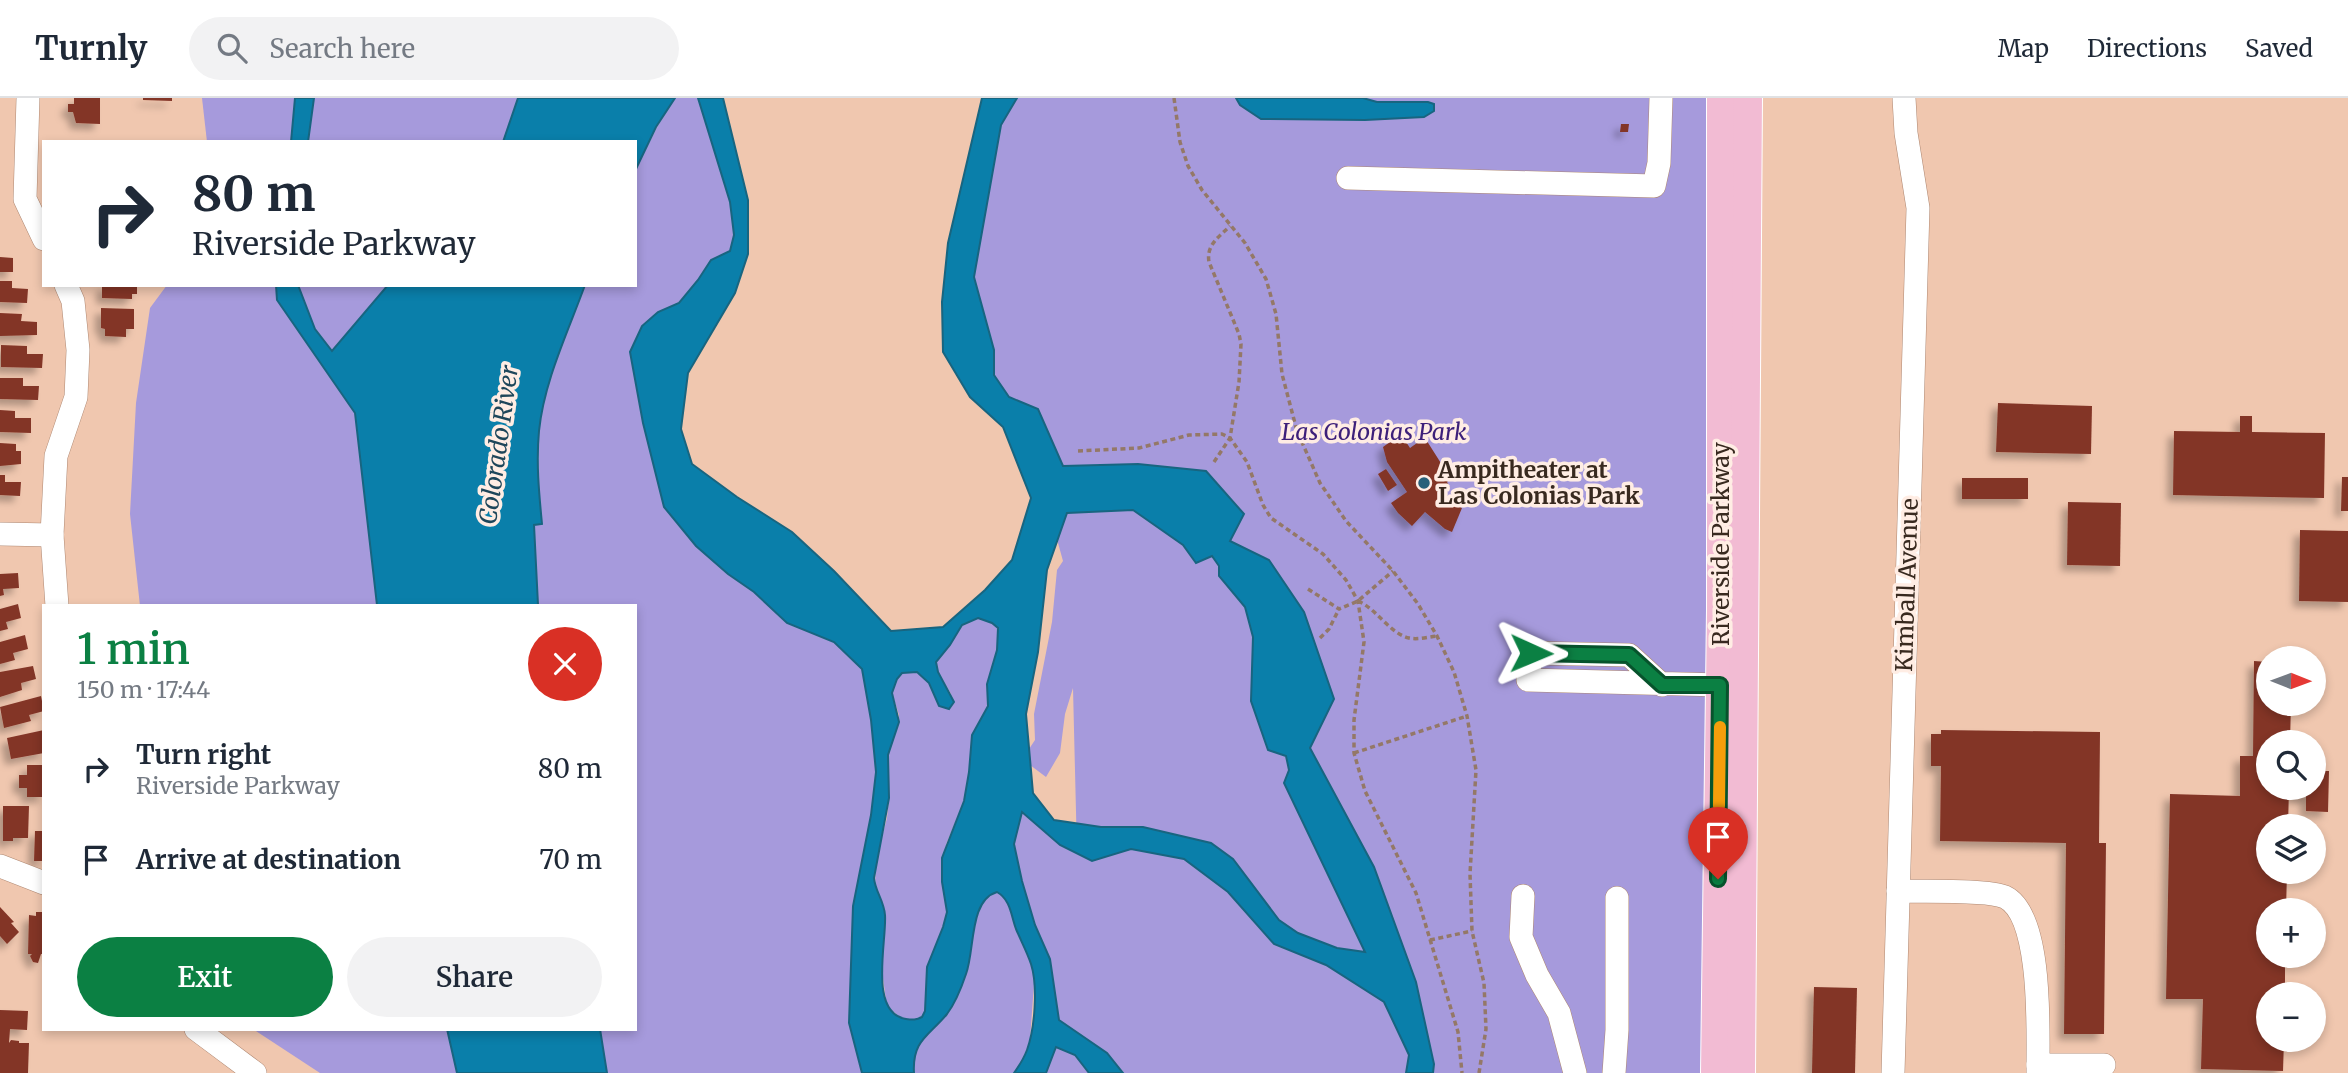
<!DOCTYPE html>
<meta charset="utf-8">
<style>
body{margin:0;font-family:Merriweather,serif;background:#f2f2f3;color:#1f2937;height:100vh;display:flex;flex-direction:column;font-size:26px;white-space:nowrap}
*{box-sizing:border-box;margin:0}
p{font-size:23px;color:#747a83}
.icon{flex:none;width:38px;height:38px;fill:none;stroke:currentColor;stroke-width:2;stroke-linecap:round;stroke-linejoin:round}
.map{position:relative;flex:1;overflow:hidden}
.panel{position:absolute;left:42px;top:506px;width:595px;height:427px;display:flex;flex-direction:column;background:#fff;border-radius:0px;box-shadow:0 4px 10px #0003}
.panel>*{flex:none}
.top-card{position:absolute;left:42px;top:42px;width:595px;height:147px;border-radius:0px;box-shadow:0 4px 10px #0003;background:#fff;color:#1f2937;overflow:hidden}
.needle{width:46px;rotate:91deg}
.buttons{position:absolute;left:2256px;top:548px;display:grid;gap:14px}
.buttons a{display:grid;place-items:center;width:70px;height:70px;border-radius:50%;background:#fff;box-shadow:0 4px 10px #0003;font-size:35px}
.pin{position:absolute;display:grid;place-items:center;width:60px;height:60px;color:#fff;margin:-72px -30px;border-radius:50% 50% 50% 0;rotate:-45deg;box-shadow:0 0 7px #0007}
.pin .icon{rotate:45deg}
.me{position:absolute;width:77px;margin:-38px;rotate:91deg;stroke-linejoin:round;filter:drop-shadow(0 0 5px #0008)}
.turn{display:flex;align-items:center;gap:24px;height:147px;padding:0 35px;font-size:32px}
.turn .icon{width:91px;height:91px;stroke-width:2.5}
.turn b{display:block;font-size:49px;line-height:60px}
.round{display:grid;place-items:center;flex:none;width:74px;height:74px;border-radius:37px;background:#f2f2f3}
.summary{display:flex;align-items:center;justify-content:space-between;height:119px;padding:0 35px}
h1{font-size:42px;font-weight:600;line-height:52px;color:#0b8043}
.action{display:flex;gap:14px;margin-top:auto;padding:14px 35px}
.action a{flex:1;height:80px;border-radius:42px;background:#0b8043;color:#fff;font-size:28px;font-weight:600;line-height:80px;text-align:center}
.action a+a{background:#f2f2f3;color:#1f2937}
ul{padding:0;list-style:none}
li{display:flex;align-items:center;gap:21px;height:91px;padding:0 35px}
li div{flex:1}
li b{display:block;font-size:26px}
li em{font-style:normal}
header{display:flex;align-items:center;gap:42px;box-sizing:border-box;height:98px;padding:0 35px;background:#fff;border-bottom:2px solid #e0e1e3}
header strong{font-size:33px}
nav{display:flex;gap:38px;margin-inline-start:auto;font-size:24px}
.search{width:490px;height:63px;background:#f2f2f3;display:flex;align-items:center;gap:18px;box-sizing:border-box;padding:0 24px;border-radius:38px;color:#747a83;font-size:26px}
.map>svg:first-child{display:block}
.green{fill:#a69adc}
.water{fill:#0a7faa;stroke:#186580;stroke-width:2;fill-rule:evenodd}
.building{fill:#833527;filter:url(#shadow)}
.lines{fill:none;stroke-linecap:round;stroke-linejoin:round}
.minor-casing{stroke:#ae8771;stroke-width:24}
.major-casing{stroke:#fff;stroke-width:30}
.path{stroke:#947867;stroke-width:3.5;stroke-dasharray:5 3.5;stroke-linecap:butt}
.minor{stroke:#fff;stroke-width:23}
.major{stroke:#f2bbd3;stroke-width:28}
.route-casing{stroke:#07532c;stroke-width:18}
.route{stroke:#0b8043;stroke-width:12}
.slow{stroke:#f59e0b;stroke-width:12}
.poi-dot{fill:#28607a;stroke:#ffede4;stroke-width:2.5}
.labels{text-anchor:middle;stroke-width:7;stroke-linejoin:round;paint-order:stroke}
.park-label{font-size:23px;font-style:italic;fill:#3d207a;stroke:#ffede4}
.poi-label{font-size:23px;font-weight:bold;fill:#38291f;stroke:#ffede4;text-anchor:start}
.street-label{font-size:23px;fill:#38291f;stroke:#ffede4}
.water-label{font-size:24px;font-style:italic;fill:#1e465a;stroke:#ffede4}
</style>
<header>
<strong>Turnly</strong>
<div class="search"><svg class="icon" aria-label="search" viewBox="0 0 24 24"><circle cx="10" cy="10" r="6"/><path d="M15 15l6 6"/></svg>Search here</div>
<nav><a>Map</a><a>Directions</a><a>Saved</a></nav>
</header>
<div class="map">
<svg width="2348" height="975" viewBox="0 0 2348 975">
<defs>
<filter id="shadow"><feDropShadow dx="-6" dy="6" stdDeviation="3.5" flood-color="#0004"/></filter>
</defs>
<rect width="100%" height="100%" fill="#f0c7af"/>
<!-- green -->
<g class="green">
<polygon points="202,0 295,0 291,44 207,44"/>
<polygon points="314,0 518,0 503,44 308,44"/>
<path d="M675,0H698L730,104L734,137L730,153L711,162L698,182L678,205L658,214L642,228L630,254L643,325L664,409L728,476L754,494L787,525L834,544L862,571L871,622L876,674L871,717L853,808L849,925L862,975H607L600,931H635V508L538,507L534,426H542C539,395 536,364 539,333C544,283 568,234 585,187H635V73L657,29Z"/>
<polygon points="1017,0 1708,0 1706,975 1042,975 1053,884 1050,861 1035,827 1022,783 1014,746 1022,714 1060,747 1077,755 1073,590 1065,616 1060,655 1046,679 1030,667 1029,651 1035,642 1034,616 1052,524 1057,472 1063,463 1031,347 1009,299 994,277 994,252 974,179 1001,27"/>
<polygon points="167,187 276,187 277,202 355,315 377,507 140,508 130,416 136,305 150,210"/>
<polygon points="298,187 388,187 332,253 315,231"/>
<polygon points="978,520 992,525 998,530 997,552 987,586 988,608 977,629 964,703 947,744 941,767 947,814 943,829 927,869 925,913 922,919 916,922 901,920 889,910 886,902 882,873 883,848 875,788 876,761 887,720 889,700 888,657 896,634 899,617 892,595 897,581 902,575 917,574 929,585 939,608 951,596 938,574 936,564 950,547 962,527"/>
<path d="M997,794L1004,798L1008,806L1032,868L1034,886L1030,942L1024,959L1014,975H914C912,943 925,941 943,920C953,908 958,896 964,882C971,862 972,815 983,802C987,797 992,796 997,794Z"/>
<polygon points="253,931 447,931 457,975 320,975"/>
</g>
<!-- water -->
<g class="water">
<polygon points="295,0 314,0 308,44 291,44"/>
<polygon points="518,0 675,0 656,29 635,73 635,44 503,44"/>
<path d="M698,0H723L748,102V156L735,195L688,275L681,331L692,366L737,399L792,434L834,473L891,533L943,529L985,492L1012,462L1031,400L1003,329L970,299L943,254L942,204L948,145L982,0H1017L1001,27L974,179L994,252V277L1009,299L1038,311L1063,368L1138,366L1206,373L1244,416L1230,443L1269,462L1304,514L1334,601L1310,650L1374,769L1416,884L1434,966L1433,975H1406L1409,957L1384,904L1326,867L1274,846L1228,794L1184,761L1131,751L1092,763L1060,747L1022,714L1014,746L1022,783L1035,827L1050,861L1059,922L1107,955L1123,975H1089L1075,957L1056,949L1046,975H1014C1019,968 1024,960 1027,952C1035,930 1038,888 1031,866C1027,854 1021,843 1016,831C1011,818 1011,802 997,794C969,802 975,852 966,876C961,891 956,904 947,916C929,938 912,942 914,975H862L849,925L853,808L871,717L876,674L871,622L862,571L834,544L787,525L754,494L728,476L696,448L664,409L643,325L630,254L642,228L658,214L679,205L698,182L711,162L730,153L734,137L730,104ZM1133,412L1183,447L1196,465L1212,458L1219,468V478L1245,509L1253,539L1251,603L1268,652L1286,658L1289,672L1284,685L1365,854L1337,850L1298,835L1279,822L1233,761L1211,745L1143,729H1101L1054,722L1033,695L1026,616L1038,554L1047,472L1067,415ZM978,520L992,525L998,530L997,552L987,586L988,608L972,637L969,674L964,703L942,760V784L947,814L943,829L927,869L925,913L922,919C916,922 913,922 906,921C868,915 887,843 885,817C884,803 875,793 874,780L889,700L888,657L899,624L892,595L897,581L902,575L917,574L929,585L939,608L949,611L954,604L938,574L936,564L950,547L962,527Z"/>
<polygon points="1236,0 1363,0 1377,4 1428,4 1434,6 1434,13 1424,19 1365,22 1261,21 1240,7"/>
<path d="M276,187H298L315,231L332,253L388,187H585C568,234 544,283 539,333C536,365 539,395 542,426L534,427L538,507H377L355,315L277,202Z"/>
<polygon points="447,931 600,931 607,975 457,975"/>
</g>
<!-- building -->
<g class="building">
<polygon points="74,0 100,0 100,26 76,25 73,14 68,14 68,6 74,6"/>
<polygon points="143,0 172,0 172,3 143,2"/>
<polygon points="1621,26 1629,26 1628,34 1620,34"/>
<polygon points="0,159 13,160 13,174 0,174"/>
<polygon points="0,183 12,183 12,190 28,191 27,205 0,204"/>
<polygon points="102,187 137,187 137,196 132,196 132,201 102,200"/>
<polygon points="101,210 134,211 134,231 126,231 126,239 105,238 105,231 101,230"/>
<polygon points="0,215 22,216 21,223 37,224 37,237 0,238"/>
<polygon points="1,247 27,248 27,256 43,256 42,270 1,269"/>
<polygon points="0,280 23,280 23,288 39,288 38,302 0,301"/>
<polygon points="1998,305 2092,308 2091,356 1996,354"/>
<polygon points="0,312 15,313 15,320 31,320 31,335 0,334"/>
<polygon points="2240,318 2252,318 2252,334 2325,335 2324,400 2173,397 2174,333 2240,334"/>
<polygon points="1401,336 1410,350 1417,345 1414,341 1418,339 1420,343 1425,340 1451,381 1447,384 1450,389 1447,390 1444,386 1437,390 1444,402 1462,410 1452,434 1445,431 1425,414 1412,428 1398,415 1391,405 1407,394 1387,364 1383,349"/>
<polygon points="0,345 16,346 16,353 21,353 21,366 0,368"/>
<polygon points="1386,371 1397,387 1388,393 1378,376"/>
<polygon points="0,377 5,377 5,384 21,384 20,398 0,397"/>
<polygon points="2342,379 2348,379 2348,413 2341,413"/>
<rect x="1962" y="380" width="66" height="21"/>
<polygon points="2068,404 2121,405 2120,468 2067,467"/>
<polygon points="2300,432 2348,433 2348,504 2299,503"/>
<polygon points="18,475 19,490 3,491 4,497 0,498 0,476"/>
<polygon points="18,506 21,520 6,524 8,531 0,533 0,511"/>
<polygon points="25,537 28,551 13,555 15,562 0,566 0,544"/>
<polygon points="2254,563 2268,564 2268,606 2291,606 2290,644 2268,644 2268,690 2289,690 2288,728 2268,728 2268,774 2287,774 2286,812 2268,812 2268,858 2285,858 2285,896 2268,896 2268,942 2284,942 2283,973 2201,971 2203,901 2166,901 2170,696 2240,698 2240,658 2253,658"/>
<polygon points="33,568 36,581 21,585 22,592 0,599 0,574"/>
<polygon points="41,598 44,613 29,617 31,623 4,630 0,609"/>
<polygon points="44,632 44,655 11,661 7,640"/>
<polygon points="1941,632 2100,634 2099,745 2106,745 2104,936 2064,936 2066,745 1940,743 1941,668 1931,668 1931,636 1941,636"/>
<polygon points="27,667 44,667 44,699 27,699 27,690 19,690 19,677 27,677"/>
<polygon points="2314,673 2329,673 2328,714 2306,713 2306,698 2294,697 2294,690 2314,690"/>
<polygon points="3,708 29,708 28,740 13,740 13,743 3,743"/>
<polygon points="35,733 44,733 44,763 34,763"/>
<polygon points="0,809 14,824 11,825 19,834 7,846 0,838"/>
<polygon points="36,814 44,814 44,856 41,856 38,865 33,864 30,858 32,856 28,856 29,817 36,818"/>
<polygon points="1814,889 1857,890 1855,975 1812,975"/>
<polygon points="0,912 28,913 27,932 10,931 9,945 11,942 19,943 19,945 29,945 28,975 0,975"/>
</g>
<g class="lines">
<defs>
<g id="minor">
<polyline points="28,0 25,101 44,141"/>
<polyline points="1348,80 1654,88 1659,65 1661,0"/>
<polyline points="0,436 52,437"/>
<polyline points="57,508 52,437 56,358 76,299 78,252 73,203 66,187"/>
<polyline points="1662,587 1629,557 1531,555 1528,582 1720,587"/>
<polyline points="0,768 44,785"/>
<path d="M1898,793C1920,794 1987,791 2005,799C2042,817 2038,930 2038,967"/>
<polyline points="1523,798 1521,839 1537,877 1559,915 1575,975"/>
<polyline points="196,931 255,975"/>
<polyline points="1614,975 1617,932 1617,800"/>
<polyline points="1893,975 1918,110 1906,35 1904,0"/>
<polyline points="2038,975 2038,967 2104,967"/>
</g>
<g id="major">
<polyline points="1715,975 1721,512 1721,0"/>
<polyline points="1741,975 1748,0"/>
</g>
</defs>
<!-- minor casing -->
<use href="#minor" class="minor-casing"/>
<!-- major casing -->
<use href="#major" class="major-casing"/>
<!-- path -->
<g class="path">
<polyline points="1174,0 1180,44 1188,68 1202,92 1245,145 1266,181 1276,216 1282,276 1297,333 1320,385 1346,423 1393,473 1418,506 1437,538 1454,574 1467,618 1476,672 1470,776 1472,833 1484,885 1486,931 1479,975"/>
<polyline points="1078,353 1139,350 1189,337 1222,336 1230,340 1247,364 1263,407 1271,420 1323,456 1346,482 1358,503 1364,544 1354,622 1354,655 1365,693 1416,795 1458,934 1462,975"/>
<path d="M1214,364L1230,340L1239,284L1241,246L1239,236L1209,164C1206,147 1219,139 1230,128"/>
<polyline points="1308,491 1339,511 1358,503 1393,473"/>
<path d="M1358,503C1377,511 1389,535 1409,540C1417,542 1428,539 1437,538"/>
<polyline points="1320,540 1329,531 1339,511"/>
<polyline points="1354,655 1467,618"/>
<polyline points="1430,842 1472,833"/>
</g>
<!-- minor -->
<use href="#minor" class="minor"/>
<!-- major -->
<use href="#major" class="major"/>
</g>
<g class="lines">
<defs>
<polyline id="route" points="1531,555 1629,557 1662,587 1720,587 1718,781"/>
</defs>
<!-- route casing -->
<use href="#route" class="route-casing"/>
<!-- route -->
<use href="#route" class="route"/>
<!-- slow -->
<polyline class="slow" points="1719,708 1720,629"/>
</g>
<!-- markers -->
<circle class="poi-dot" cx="1424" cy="385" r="7"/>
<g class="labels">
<!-- park labels -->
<g class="park-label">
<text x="1374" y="342">Las Colonias Park</text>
</g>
<!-- poi labels -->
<g class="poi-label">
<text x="1438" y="380">Ampitheater at<tspan x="1438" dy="26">Las Colonias Park</tspan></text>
</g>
<!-- street labels -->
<g class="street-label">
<text transform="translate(1721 446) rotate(-90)" y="8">Riverside Parkway</text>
<text transform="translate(1907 487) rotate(-88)" y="8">Kimball Avenue</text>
</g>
<!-- water labels -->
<g class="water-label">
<text transform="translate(499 347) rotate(-82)" y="8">Colorado River</text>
</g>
</g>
</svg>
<div class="buttons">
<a><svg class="needle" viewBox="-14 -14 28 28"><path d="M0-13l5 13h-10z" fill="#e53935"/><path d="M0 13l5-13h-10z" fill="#747a83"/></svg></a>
<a><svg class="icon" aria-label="search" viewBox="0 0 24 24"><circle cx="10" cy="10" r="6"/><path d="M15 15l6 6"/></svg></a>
<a><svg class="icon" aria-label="layers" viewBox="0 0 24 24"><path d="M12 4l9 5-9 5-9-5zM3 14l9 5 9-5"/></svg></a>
<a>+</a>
<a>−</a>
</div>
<div class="pin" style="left:1718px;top:781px;background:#d93025"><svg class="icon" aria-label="arrive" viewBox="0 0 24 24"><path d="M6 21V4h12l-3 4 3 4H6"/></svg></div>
<svg class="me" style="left:1531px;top:555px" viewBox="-20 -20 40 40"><path d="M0-17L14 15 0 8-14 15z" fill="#0b8043" stroke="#fff" stroke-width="4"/></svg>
<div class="top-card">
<div class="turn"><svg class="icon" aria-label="right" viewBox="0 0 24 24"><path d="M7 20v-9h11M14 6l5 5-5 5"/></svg><div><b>80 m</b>Riverside Parkway</div></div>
</div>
<section class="panel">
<div class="summary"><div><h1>1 min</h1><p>150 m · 17:44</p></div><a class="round" style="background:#d93025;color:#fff"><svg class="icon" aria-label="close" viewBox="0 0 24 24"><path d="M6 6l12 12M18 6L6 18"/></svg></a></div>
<ul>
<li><svg class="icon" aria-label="right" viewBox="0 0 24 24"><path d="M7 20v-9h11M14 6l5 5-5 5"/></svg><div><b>Turn right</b><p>Riverside Parkway</p></div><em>80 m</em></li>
<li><svg class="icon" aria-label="arrive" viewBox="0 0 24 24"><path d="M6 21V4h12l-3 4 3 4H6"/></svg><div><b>Arrive at destination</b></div><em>70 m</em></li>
</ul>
<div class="action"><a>Exit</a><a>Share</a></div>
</section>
</div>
